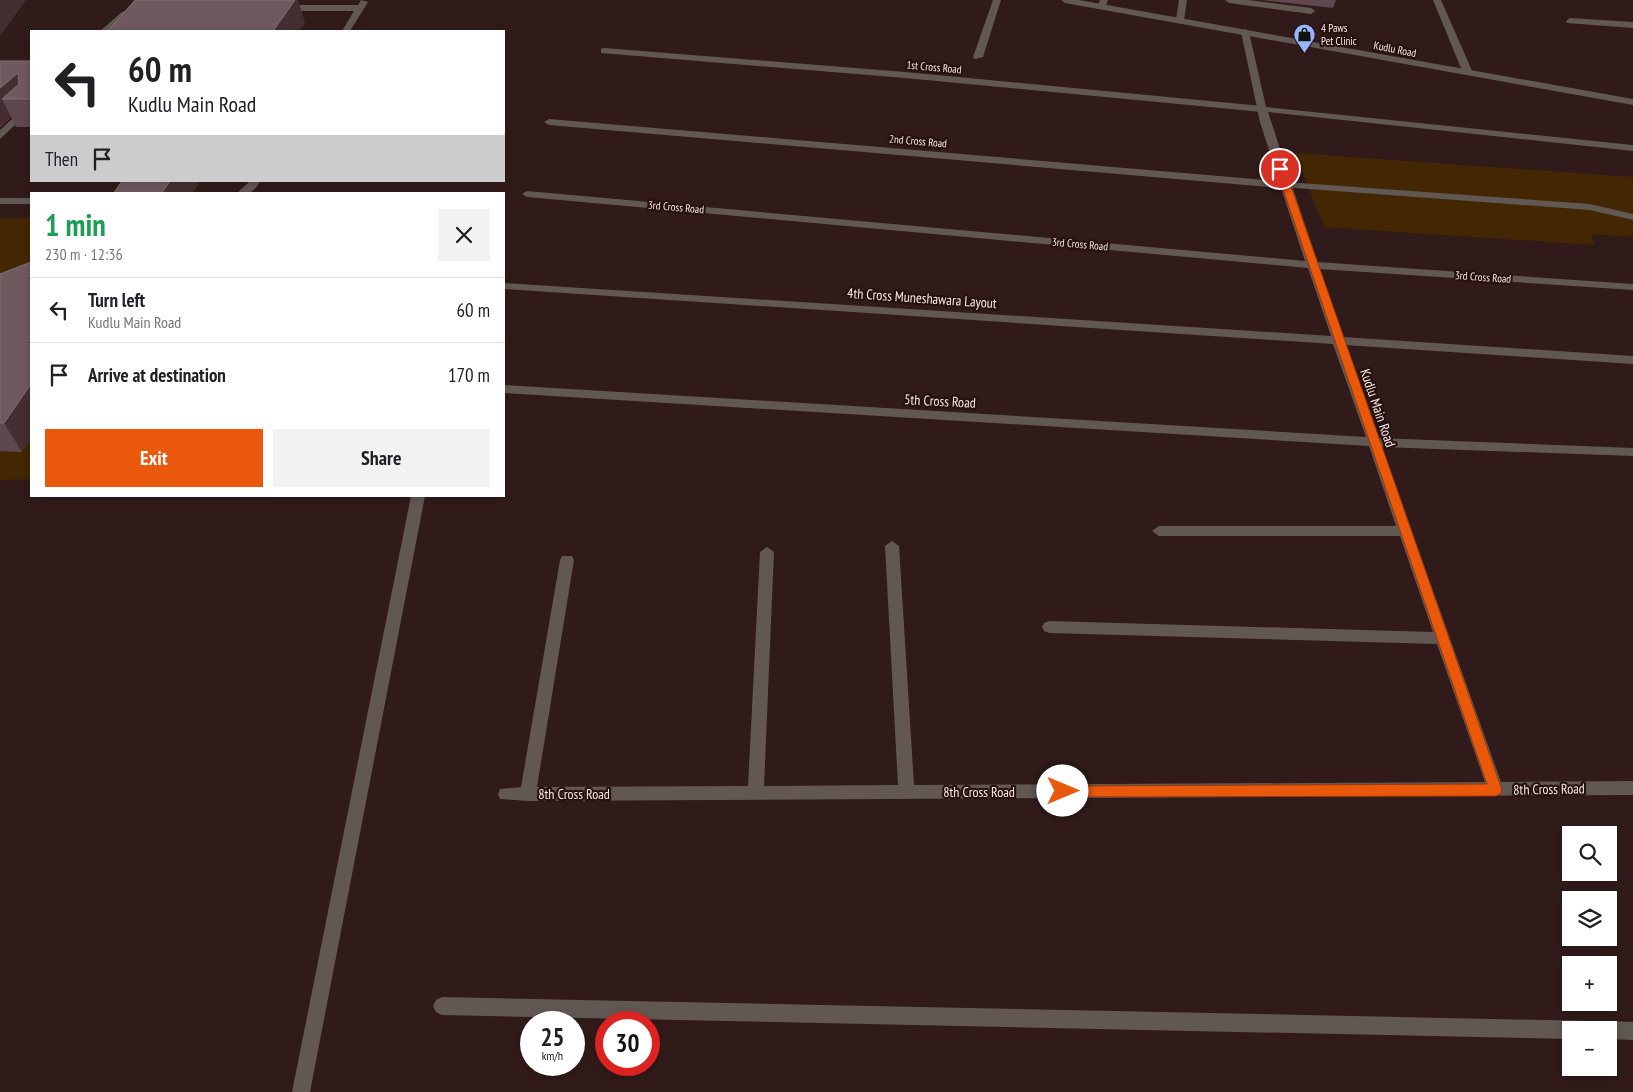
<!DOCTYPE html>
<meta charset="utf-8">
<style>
body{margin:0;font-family:"PT Sans Narrow",sans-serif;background:#f2f2f2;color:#202124;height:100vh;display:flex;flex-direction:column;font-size:19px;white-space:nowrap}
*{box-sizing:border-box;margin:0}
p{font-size:16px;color:#757577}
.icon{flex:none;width:28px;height:28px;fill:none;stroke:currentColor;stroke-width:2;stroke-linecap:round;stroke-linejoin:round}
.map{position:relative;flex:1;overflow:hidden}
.details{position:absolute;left:30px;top:192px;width:475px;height:305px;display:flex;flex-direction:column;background:#fff;border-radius:0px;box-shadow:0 2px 8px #0003}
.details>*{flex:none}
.top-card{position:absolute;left:30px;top:30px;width:475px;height:152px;border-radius:0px;box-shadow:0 2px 8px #0003;background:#fff;color:#202124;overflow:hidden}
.fabs{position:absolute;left:1562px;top:826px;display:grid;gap:10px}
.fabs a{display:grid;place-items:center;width:55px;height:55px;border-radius:0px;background:#fff;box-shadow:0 2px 8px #0003;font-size:25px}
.speed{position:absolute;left:520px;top:1011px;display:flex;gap:10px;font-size:25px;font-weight:700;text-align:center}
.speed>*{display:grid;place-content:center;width:65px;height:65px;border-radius:50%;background:#fff;box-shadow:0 2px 8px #0003;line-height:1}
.speed small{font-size:12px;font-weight:400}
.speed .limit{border:8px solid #d22;background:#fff;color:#111}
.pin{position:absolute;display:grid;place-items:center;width:42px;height:42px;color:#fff;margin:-21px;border:2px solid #fff;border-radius:50%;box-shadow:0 1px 5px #0007}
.me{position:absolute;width:55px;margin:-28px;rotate:90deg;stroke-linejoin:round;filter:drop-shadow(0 0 4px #0008)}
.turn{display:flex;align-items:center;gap:18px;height:105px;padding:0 15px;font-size:22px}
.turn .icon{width:65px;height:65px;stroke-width:2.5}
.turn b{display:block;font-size:35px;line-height:42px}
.then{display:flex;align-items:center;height:48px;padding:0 15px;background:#0003;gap:10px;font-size:19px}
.round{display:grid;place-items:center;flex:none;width:52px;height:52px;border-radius:0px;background:#f2f2f2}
.summary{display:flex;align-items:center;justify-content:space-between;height:85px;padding:0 15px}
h1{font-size:30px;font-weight:700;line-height:38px;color:#1e9e55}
.button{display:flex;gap:10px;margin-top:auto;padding:10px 15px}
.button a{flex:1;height:58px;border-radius:0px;background:#ea580c;color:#fff;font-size:20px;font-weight:700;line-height:58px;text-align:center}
.button a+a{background:#f2f2f2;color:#202124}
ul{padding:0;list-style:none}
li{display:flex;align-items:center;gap:15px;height:65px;padding:0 15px;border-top:1px solid #e0e0e0}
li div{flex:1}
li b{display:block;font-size:19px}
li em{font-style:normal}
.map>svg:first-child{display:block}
.green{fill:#432703}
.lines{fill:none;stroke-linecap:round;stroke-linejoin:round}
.service{fill:#625853;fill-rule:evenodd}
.minor{fill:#625853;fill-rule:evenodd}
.tertiary{fill:#625853;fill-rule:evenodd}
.wall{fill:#5f474e}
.shaded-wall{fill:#452e32}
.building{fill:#6f585e;stroke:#846f74}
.route{fill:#ea580c;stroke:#983908}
.labels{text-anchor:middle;stroke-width:4.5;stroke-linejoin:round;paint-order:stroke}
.far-poi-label{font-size:11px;fill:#f8e8e7;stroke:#261111;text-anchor:start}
.far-street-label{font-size:11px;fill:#f8e8e7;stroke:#261111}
.street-label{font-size:14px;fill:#f8e8e7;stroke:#261111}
</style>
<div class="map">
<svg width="1633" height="1092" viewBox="0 0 1633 1092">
<rect width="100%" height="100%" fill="#311a1a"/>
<!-- green -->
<g class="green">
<polygon points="1295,153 1633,177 1633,237 1591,234 1595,245 1324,227"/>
<polygon points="0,218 31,218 31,479 0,480"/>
</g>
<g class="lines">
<!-- service -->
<g class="service">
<polygon points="361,0 368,2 350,31 342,31 354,11 283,11 279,8 283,5 358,5"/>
<polygon points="1100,0 1108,0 1105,8 1098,6"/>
<polygon points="1179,0 1187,0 1184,20 1180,23 1176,20"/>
<polygon points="1225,0 1248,0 1311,8 1315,11 1311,14 1229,3"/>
<polygon points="137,7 140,8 140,12 128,16 109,31 100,31 122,12"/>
<polygon points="604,48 905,72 1262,106 1267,109 1262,112 905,78 601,53 601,49"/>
<polygon points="31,102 31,110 0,139 0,130"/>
<path d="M250,181H260C254,193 248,194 236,194Z"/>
<polygon points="1286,182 1590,204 1633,214 1633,220 1590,210 1282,187 1282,183"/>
<rect x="0" y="198" width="31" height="6"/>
</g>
<!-- minor -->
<g class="minor">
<polygon points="993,0 1001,0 983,57 975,59 973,57"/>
<polygon points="1433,0 1441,0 1473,73 1471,75 1463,73"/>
<polygon points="1570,18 1633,22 1633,28 1567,23 1566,21"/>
<polygon points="1245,29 1249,32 1266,107 1633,145 1633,151 1268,112 1317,262 1633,284 1633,290 1319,269 1343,337 1633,356 1633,364 1345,345 1378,438 1633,448 1633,456 1382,447 1501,782 1633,781 1633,795 528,801 500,799 498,794 500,789 521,787 560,560 562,556 572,556 574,560 537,787 748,786 760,552 767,547 774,552 764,786 898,785 885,546 892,541 899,546 914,785 1485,782 1437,644 1049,633 1044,631 1042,627 1044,623 1049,621 1433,632 1400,536 1159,536 1152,531 1159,526 1396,526 1369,446 504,393 504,385 1366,437 1333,344 504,289 504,283 1331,336 1308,268 527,197 522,194 527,191 1305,261 1281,188 549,125 544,122 549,119 1279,181 1260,122 1241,32"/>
<polygon points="411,496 425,496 310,1092 292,1092"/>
<polygon points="442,997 1590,1021 1597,1024 1599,1030 1571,1030 1571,1039 442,1015 436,1012 433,1006 436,1000"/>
<polygon points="1609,1021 1633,1022 1633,1040 1609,1039 1609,1030 1600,1030 1602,1024"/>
</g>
<!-- tertiary -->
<polygon class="tertiary" points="1061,0 1079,0 1633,99 1633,105 1065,3"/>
</g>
<!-- wall -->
<g class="wall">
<polygon points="1261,0 1336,0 1333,8"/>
<polygon points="0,61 31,61 31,127 16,127 11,117 1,127 0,127"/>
<polygon points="0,274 22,452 0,451"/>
</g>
<!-- shaded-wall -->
<g class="shaded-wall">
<polygon points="0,0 26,0 0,36"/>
<polygon points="295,0 298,0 305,23 299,31 273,31"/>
<polygon points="18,73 31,99 2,99 11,117 1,127 0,124 0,88"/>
<polygon points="170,181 200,181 192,194 161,194"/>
<polygon points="31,384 31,439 22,452 4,423"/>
</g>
<!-- building -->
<g class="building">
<polygon points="135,0 295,0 273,31 108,31"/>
<polygon points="0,61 31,61 31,99 2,99 19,84 18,73 0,88"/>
<polygon points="122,181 170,181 161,194 113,194"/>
<polygon points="31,262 31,384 4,423 0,423 0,274"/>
</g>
<!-- route -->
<polygon class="route" points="1280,166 1285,169 1502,790 1500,794 1496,796 1063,797 1058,795 1056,791 1058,787 1063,786 1487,784 1276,169"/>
<!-- icons -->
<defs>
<symbol id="shop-pin" viewBox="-11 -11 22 30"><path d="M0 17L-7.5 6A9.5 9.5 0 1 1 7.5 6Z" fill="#97b6fd" stroke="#261111"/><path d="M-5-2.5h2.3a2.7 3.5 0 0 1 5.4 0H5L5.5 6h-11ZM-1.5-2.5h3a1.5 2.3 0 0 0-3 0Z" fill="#111"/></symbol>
</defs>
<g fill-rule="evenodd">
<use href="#shop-pin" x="1292" y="22" width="25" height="34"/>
</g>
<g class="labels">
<!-- far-poi labels -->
<g class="far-poi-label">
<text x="1321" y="32">4 Paws<tspan x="1321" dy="13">Pet Clinic</tspan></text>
</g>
<!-- far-street labels -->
<g class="far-street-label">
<text transform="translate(1395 49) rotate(11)" y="4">Kudlu Road</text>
<text transform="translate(934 67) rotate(5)" y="4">1st Cross Road</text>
<text transform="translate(918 141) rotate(5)" y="4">2nd Cross Road</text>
<text transform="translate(676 207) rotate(5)" y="4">3rd Cross Road</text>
<text transform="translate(1080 244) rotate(5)" y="4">3rd Cross Road</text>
<text transform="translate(1483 277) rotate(4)" y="4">3rd Cross Road</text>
</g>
<!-- street labels -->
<g class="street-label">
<text transform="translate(922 298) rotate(4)" y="5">4th Cross Muneshawara Layout</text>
<text transform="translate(940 401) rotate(3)" y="5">5th Cross Road</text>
<text transform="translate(1378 408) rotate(71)" y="5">Kudlu Main Road</text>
<text transform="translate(1549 789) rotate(-1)" y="5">8th Cross Road</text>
<text x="979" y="797">8th Cross Road</text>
<text x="574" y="799">8th Cross Road</text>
</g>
</g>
</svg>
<div class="fabs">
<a><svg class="icon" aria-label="search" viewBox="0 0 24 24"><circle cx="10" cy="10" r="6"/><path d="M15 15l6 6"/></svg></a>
<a><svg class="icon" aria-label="layers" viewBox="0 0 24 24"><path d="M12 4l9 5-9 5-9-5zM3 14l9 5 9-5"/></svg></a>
<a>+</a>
<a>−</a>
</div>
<div class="speed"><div>25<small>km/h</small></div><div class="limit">30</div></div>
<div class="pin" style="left:1280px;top:169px;background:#d93025"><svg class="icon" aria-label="arrive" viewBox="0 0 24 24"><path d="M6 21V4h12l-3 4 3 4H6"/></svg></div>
<svg class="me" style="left:1063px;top:791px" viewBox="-20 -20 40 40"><circle r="19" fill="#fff"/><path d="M0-13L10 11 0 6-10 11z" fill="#ea580c"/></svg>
<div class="top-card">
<div class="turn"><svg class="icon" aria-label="left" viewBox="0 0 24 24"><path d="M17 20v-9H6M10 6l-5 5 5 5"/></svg><div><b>60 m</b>Kudlu Main Road</div></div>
<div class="then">Then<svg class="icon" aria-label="arrive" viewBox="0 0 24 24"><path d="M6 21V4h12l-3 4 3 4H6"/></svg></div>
</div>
<section class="details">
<div class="summary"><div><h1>1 min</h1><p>230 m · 12:36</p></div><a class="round"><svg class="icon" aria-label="close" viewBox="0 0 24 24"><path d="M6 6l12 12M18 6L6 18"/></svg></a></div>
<ul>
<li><svg class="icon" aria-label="left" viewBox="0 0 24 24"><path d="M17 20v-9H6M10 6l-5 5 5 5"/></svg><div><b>Turn left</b><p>Kudlu Main Road</p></div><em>60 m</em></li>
<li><svg class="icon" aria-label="arrive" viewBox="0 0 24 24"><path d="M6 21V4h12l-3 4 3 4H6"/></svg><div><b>Arrive at destination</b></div><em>170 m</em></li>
</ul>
<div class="button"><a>Exit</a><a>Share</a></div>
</section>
</div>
